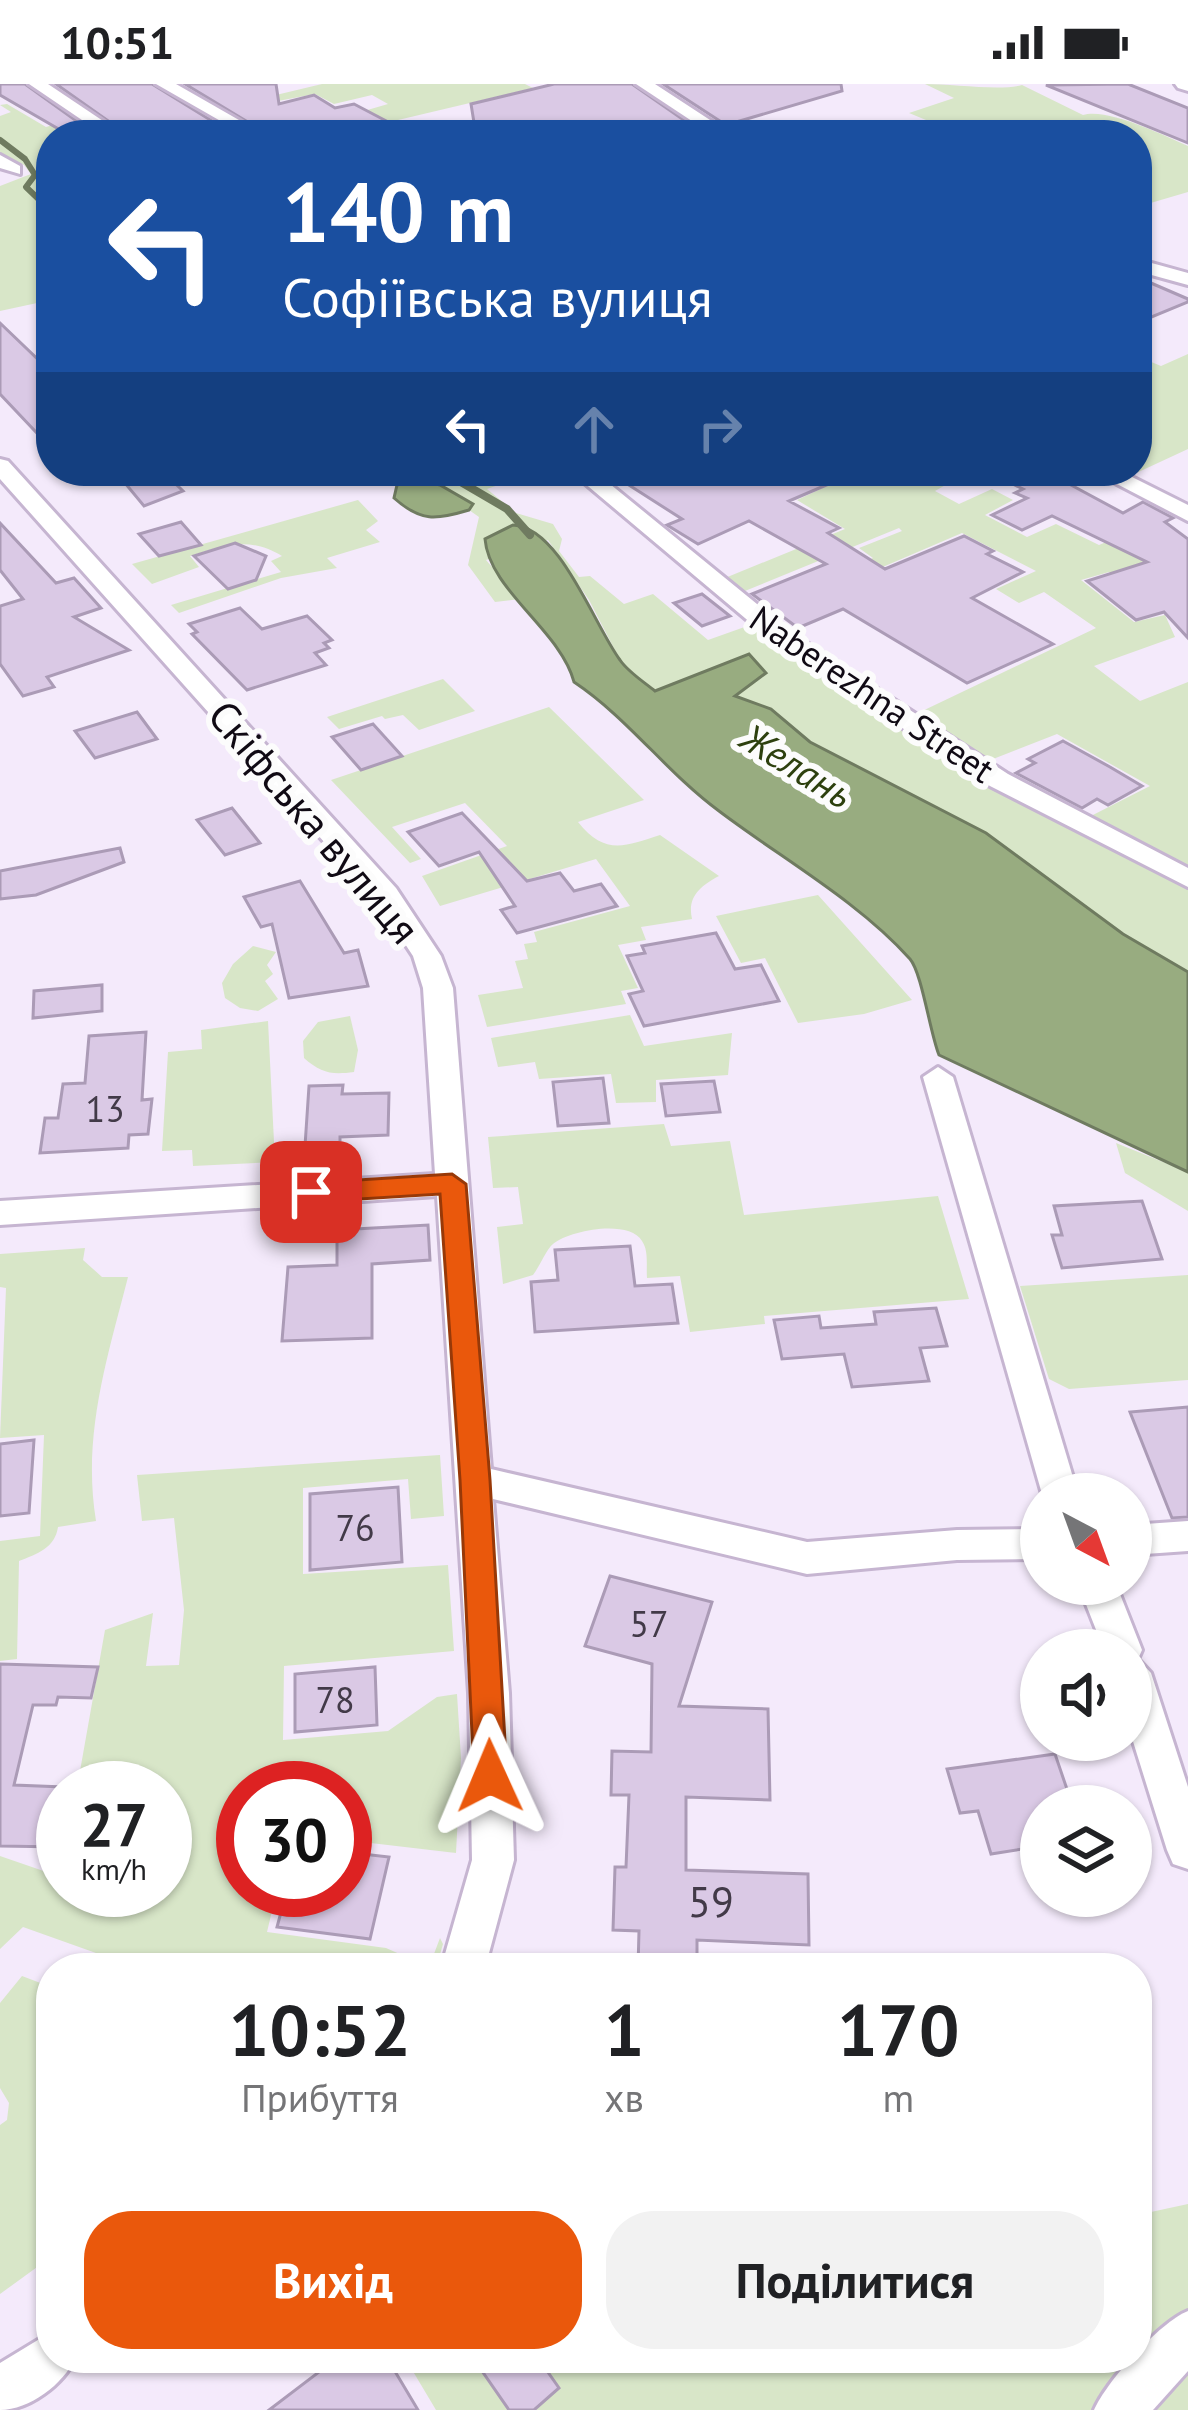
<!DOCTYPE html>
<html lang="uk">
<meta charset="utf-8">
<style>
body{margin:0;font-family:"PT Sans",sans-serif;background:#f2f2f2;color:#202124;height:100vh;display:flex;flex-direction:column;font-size:45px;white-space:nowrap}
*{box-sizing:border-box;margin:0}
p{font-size:39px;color:#757577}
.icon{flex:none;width:66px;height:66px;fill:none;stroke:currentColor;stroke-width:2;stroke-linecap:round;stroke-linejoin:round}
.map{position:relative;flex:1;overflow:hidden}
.sheet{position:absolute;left:36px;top:1869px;width:1116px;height:420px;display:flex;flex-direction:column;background:#fff;border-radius:48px;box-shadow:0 3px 9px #0004}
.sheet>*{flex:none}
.top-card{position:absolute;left:36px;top:36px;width:1116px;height:366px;border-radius:48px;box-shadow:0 3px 9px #0004;background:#1a4fa0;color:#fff;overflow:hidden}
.needle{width:78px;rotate:139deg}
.fabs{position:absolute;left:1020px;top:1389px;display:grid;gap:24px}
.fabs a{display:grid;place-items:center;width:132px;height:132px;border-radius:50%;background:#fff;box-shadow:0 3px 9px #0004;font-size:60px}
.speed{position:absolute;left:36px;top:1677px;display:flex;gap:24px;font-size:60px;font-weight:700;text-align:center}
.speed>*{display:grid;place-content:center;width:156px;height:156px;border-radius:50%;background:#fff;box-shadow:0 3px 9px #0004;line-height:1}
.speed small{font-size:30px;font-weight:400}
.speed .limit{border:18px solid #d22;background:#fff;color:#111}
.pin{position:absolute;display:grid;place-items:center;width:102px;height:102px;color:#fff;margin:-51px;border-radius:24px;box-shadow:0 6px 18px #0006}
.me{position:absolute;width:132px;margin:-66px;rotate:359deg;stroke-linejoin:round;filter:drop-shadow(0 0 9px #0008)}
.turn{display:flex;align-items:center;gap:42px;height:252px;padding:0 48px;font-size:54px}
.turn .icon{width:156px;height:156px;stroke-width:2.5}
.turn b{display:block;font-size:84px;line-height:102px}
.lanes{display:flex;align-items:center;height:114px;padding:0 48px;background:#0003;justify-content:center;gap:60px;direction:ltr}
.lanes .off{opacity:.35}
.eta{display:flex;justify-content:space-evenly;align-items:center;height:204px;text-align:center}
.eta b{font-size:72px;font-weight:600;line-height:84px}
.cta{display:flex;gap:24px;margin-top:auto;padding:24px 48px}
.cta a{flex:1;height:138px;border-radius:48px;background:#ea580c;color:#fff;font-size:48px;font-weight:600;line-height:138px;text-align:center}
.cta a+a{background:#f2f2f2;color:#202124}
.status{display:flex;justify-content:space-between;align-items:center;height:84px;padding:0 60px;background:#fff;direction:ltr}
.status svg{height:33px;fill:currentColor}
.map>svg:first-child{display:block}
.green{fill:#d8e6c8}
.water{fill:#98ac80;stroke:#6f7b60;stroke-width:3}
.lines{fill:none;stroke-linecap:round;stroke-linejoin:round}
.stream-far1{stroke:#6f7b60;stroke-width:6}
.stream{stroke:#6f7b60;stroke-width:8}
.building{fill:#dac9e5;stroke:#ab9bb6;stroke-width:3}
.minor-casing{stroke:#c6b5d1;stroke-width:6}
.tertiary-casing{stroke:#c6b5d1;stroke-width:6}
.minor{fill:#fff;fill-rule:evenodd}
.tertiary{fill:#fff;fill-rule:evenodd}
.route{fill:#ea580c;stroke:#983908;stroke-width:3}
.labels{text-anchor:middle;stroke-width:12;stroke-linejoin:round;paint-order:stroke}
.far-street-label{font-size:36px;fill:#100a14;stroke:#fcfcfc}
.number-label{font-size:36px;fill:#423a48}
.far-water-label{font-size:39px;font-style:italic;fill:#2d400e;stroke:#fcfcfc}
.street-label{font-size:42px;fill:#100a14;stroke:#fcfcfc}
.near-number-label{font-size:42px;fill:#423a48}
</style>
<div class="status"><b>10:51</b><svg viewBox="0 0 49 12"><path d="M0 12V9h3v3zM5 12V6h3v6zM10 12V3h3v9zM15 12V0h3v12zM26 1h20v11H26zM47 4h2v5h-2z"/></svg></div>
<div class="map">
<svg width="1188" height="2326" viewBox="0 0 1188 2326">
<rect width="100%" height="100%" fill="#f4eafb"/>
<!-- green -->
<g class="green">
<polygon points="322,0 525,0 533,4 360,45 340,34 388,20 372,11 334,20 315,10 251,22 254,26 230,31 218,25"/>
<path d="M925,0C952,0 1001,7 1022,1L1083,31C1109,24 1162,51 1188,62V108L1137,123V51L928,49L943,43L909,29L954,14Z"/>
<polygon points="7,20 46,43 81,33 108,51 51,51 51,216 0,227 0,102 31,90 24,81 0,70 0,32 11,28 0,21"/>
<polygon points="1188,270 1188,365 1132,391 1124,387 1137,387 1137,272 1161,282"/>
<path d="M323,387H500L493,390L504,399L487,405L516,429L553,440L562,455L559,467L579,493L590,492L624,520L653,510L708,556L753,540L993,700L1188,801V888L1123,850L986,749L810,658L771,625L733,612L655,608L621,578L589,516L548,456L486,476L520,515L495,518L468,481L479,433L469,426L472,420C427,394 428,399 379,402L370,395L347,401Z"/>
<polygon points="859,387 970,387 935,407 959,420 992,405 1013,416 985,431 1027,453 1056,440 1099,461 1111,456 1145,478 1188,466 1120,497 1109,488 1081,496 1134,538 1165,531 1175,553 1094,582 1140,617 1188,598 1188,788 1085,735 1150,702 1057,650 988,677 916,630 1096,544 1044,508 1019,519 996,505 1036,487 962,449 843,500 817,483 831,476 846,485 873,474 859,464 902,447 899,444 740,509 725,494 845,445 797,416"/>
<path d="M358,416L378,437L366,446L380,458L327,474L337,484L281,494L179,529L171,521L281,488L271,477L282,472C249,452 225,461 190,472L199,483L152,500L132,480Z"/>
<polygon points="443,595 475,627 419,646 403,631 385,635 382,632 339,645 327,633"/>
<path d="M549,623L644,716L578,738C604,771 624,763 660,751L719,792C700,802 687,813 692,835L641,843L646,856L618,861L638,904L621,907L626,920L487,943L478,911L523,904L515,877L528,875L524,860L537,858L534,848L630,822L596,775L440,822L422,792L507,762L465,719L392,743L421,775L410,779L331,696Z"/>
<polygon points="818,811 912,916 864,930 798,939 765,874 741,879 716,832"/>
<polygon points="253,862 276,868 267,881 273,890 265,897 278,915 258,927 240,924 225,914 222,899 233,880"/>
<polygon points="630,931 644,962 732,949 728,991 656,996 656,1018 616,1019 611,990 539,995 535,978 498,983 491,954"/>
<path d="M350,932L358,966L354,988C331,991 321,989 304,974L303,957L318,938Z"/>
<polygon points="268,937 275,1078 193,1082 192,1066 162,1067 168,968 202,965 201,946"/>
<path d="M664,1040L671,1062L730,1057L744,1131L938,1112L969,1215L764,1232L765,1240L690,1248L680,1192L647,1194C646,1182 649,1167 642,1157C629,1135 570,1146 553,1160C546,1166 540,1182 533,1191L503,1200L497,1143L523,1140L518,1103L493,1104L488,1053Z"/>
<polygon points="1116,1059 1188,1088 1188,1127 1125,1089"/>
<path d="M85,1164L83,1176L102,1193H128C107,1275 82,1352 96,1437L58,1443C55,1464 37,1470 19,1477L17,1575L0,1577V1457L40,1452L44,1351L0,1354L6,1204L0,1203V1170Z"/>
<polygon points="1188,1191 1188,1296 1069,1305 1049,1295 1020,1202"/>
<polygon points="440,1371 444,1432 411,1435 408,1395 303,1404 303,1490 448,1481 454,1567 284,1582 283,1656 388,1647 437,1613 457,1610 461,1674 456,1769 345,1756 345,1704 243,1704 243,1806 277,1806 267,1848 386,1864 429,1883 440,1854 443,1860 436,1884 138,1884 23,1843 0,1865 0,1772 58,1792 63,1772 63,1806 165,1806 165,1704 77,1704 105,1546 153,1529 146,1582 179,1581 184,1526 174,1434 142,1437 137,1391"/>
<polygon points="22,1892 51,1903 51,2173 0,2210 0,2041 7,2036 9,2019 0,2004 0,1919"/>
<polygon points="1188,2120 1188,2326 436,2326 405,2274 1137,2274 1137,2131"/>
</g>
<!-- water -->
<g class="water">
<path d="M419,396L440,401L473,420L469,426C436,436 421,438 394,414L397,401Z"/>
<path d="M513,441C560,443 594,541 620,576C628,588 644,598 655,607L749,570L766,589L735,612L771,625L810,658L986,749L1123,850L1188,888V1088L939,971C930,949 922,889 910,875C858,817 781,774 719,727C667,689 628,634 574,598C561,547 489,506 485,455Z"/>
</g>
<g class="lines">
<!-- stream-far1 -->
<polyline class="stream-far1" points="0,56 25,75 35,91 26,103 51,127"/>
<!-- stream -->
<g class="stream">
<polyline points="342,387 360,393 395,387"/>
<polyline points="442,387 507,425 530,451"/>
</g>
</g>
<!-- building -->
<g class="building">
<polygon points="0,0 25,0 96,51 69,51 0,11"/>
<polygon points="56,0 152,0 225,45 204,51 128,51"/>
<polygon points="185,0 276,0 279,20 314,11 335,24 354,20 413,51 269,51"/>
<polygon points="554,0 632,0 701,48 476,51 471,20"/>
<polygon points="663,0 841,0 842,7 726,41"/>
<polygon points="1128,0 1188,24 1188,59 1046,1"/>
<polygon points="1137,193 1188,215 1188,218 1137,239"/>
<polygon points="0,239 51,288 51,364 0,310"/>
<polygon points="115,387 162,387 183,407 144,422"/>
<polygon points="607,387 859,387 789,417 839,444 828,449 885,485 964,452 993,467 987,470 1023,488 972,514 1053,560 967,599 843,525 798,544 752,510 826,480 749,437 698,460 667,441 682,435"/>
<polygon points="986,387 1045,387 1123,429 1143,418 1173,434 1165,438 1188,455 1188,554 1164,528 1136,536 1087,497 1147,478 1052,432 1022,446 992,431 1027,414 1015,409 1023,405"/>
<polygon points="181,438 201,461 159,472 139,450"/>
<polygon points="0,439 56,499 74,494 101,524 74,533 129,566 47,593 54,603 23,612 0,580 0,522 23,515 0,486"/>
<polygon points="235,459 266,472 256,496 228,505 194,472"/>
<polygon points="702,510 730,532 702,542 674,519"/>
<polygon points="240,524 262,545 307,532 332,556 324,559 329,564 315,569 326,581 247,606 192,550 197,548 189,540"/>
<polygon points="137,628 157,655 95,674 75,647"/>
<polygon points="373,640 402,672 361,686 332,653"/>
<polygon points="1063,657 1110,683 1142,702 1108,721 1097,715 1082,724 1016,689 1035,679 1028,675"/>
<polygon points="232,724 260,759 225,771 197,736"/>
<polygon points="462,729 527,797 560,789 574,807 601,800 617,822 517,849 501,826 515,822 479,768 439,782 408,748"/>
<polygon points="120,764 124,778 36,811 0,815 0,787"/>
<polygon points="300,797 344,869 358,866 368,902 289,914 272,840 261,843 244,813"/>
<polygon points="716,849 735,885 761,881 779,917 644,942 629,910 643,907 627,872 645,869 642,862"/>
<polygon points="102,901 102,927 33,934 34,907"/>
<polygon points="146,948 142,1016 152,1015 148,1050 129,1051 128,1064 40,1069 45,1034 58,1034 63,1000 85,999 89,952"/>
<polygon points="603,994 609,1039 558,1042 553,998"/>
<polygon points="714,997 720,1028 666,1032 661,1000"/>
<polygon points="343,1001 342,1010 389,1009 388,1051 340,1053 340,1061 305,1062 309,1002"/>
<polygon points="1142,1117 1162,1175 1062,1184 1052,1151 1062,1151 1054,1122"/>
<polygon points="428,1141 430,1176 372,1180 372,1254 282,1257 288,1183 337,1181 337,1146"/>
<polygon points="630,1162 635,1202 672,1200 678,1239 535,1248 531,1198 558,1196 555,1166"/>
<polygon points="936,1224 947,1262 920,1264 929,1297 852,1303 844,1270 782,1275 774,1236 819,1232 821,1244 876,1240 874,1228"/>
<polygon points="1188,1323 1188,1433 1172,1434 1130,1328"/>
<polygon points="34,1356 29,1429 0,1432 0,1360"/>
<polygon points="398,1403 402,1478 310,1486 310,1410"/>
<polygon points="610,1492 712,1518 679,1622 768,1625 770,1716 686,1713 686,1786 808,1790 809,1861 697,1856 697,1884 638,1884 639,1847 613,1846 615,1783 626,1783 629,1711 611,1711 612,1667 651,1668 652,1580 585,1562"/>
<polygon points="0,1580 98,1583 91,1614 58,1613 56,1621 33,1621 14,1701 63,1703 60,1763 0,1762"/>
<polygon points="375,1583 377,1641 295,1648 295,1590"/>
<polygon points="1055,1670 1070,1714 1054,1716 1056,1722 1041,1722 1041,1762 991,1770 978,1727 960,1729 947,1685"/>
<polygon points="345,1768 389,1773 370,1855 277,1843 287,1806 345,1806"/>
<polygon points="316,2274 387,2274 418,2326 269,2326 323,2285"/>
<polygon points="473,2274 538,2274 559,2304 534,2326 509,2326"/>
</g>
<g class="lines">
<defs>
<g id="minor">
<polygon points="29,0 48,0 124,51 104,51"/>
<polygon points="156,0 176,0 265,51 245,51"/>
<polygon points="636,0 655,0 733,51 713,51"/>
<polygon points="0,71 20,82 20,90 0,84"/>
<polygon points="1137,175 1188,189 1188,201 1137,187"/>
<polygon points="0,375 8,377 396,804 441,872 453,904 491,1385 807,1458 957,1446 1041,1445 1041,1475 957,1476 807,1490 493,1415 509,1609 514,1776 485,1884 441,1884 472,1776 469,1609 437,1112 0,1141 0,1117 435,1090 423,904 413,872 376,816 0,395"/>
<polygon points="570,387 594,387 795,551 1008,690 1188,784 1188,803 990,702 777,561"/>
<polygon points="1092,387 1120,387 1188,421 1188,437"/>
<polygon points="938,983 953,993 1078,1410 1042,1410 923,993"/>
<polygon points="1188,1437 1188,1467 1131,1471 1131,1441"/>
<polygon points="1078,1500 1116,1500 1142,1566 1138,1575 1151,1589 1188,1703 1188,1785 1173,1780 1167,1766 1131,1651 1131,1566 1104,1566"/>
<path d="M1188,2227V2287L1153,2326H1094C1106,2298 1160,2238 1188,2227Z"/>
<path d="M51,2248V2274H75C64,2300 29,2326 0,2326V2279Z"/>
</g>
<polygon id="tertiary" points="1175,0 1188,0 1188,7 1178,4"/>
</defs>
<!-- minor casing -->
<use href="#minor" class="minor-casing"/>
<!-- tertiary casing -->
<use href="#tertiary" class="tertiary-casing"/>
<!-- minor -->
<use href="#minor" class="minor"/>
<!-- tertiary -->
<use href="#tertiary" class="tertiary"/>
</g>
<!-- route -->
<polygon class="route" points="452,1090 466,1100 490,1396 507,1692 502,1703 490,1707 479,1703 474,1692 460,1396 440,1110 311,1118 298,1108 311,1099"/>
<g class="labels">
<!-- far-street labels -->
<g class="far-street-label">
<text transform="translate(872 610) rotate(34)" y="13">Naberezhna Street</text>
</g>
<!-- number labels -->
<g class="number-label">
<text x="105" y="1038">13</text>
<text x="355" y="1457">76</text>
<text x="649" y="1553">57</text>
<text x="335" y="1629">78</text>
</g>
<!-- far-water labels -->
<g class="far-water-label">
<text transform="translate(797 682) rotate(32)" y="14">Желань</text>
</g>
<!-- street labels -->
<g class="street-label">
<text transform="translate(314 738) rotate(50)" y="15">Скіфська вулиця</text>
</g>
<!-- near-number labels -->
<g class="near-number-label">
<text x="711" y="1833">59</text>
</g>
</g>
</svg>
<div class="fabs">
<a><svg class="needle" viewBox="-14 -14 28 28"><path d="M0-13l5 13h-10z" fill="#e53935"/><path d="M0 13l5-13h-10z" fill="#757577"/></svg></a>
<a><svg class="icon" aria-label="sound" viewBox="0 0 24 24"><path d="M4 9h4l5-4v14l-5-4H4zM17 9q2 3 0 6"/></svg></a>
<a><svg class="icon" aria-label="layers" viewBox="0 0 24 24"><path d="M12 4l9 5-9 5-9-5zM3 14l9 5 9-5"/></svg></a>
</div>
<div class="speed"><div>27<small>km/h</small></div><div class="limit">30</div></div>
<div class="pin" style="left:311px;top:1108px;background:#d93025"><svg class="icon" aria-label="arrive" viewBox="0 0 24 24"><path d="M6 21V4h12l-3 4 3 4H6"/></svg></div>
<svg class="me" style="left:490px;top:1692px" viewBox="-20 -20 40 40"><path d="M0-17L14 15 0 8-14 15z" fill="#ea580c" stroke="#fff" stroke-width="4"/></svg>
<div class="top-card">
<div class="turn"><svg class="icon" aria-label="left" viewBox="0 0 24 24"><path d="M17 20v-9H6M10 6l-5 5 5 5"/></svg><div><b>140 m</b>Софіївська вулиця</div></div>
<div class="lanes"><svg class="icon" aria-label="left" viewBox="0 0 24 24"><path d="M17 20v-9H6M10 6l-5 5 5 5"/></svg><svg class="icon off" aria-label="ahead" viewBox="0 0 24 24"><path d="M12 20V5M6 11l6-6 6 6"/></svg><svg class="icon off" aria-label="right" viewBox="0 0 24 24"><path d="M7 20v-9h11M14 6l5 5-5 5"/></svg></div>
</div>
<section class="sheet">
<div class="eta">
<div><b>10:52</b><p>Прибуття</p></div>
<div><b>1</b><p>хв</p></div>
<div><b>170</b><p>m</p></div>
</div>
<div class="cta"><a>Вихід</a><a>Поділитися</a></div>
</section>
</div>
